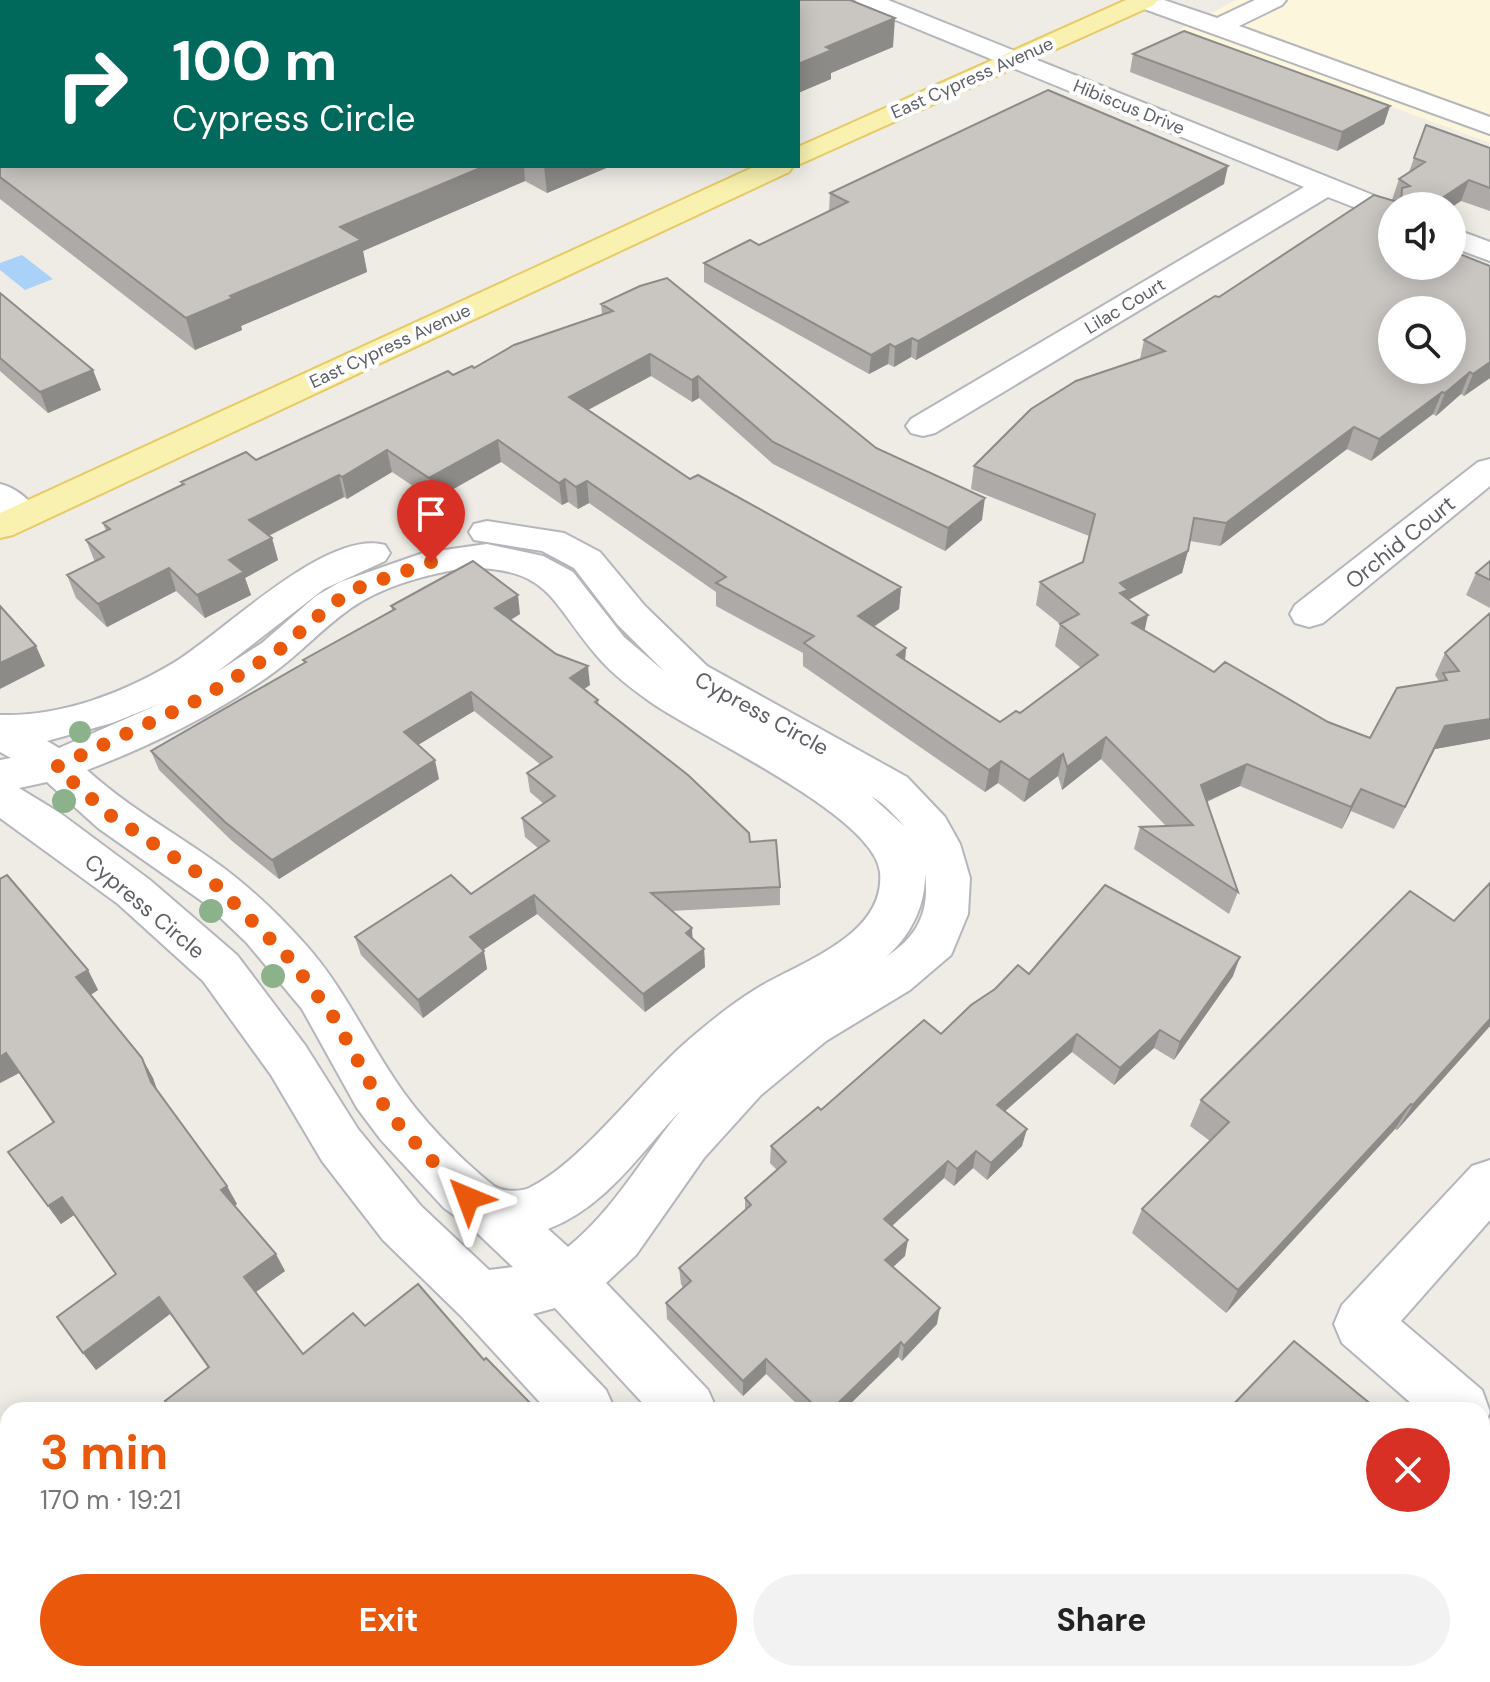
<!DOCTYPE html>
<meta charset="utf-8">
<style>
body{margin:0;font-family:"DM Sans",sans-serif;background:#f2f2f2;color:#222;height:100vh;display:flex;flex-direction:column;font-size:30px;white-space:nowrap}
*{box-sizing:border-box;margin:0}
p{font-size:26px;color:#767676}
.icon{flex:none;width:44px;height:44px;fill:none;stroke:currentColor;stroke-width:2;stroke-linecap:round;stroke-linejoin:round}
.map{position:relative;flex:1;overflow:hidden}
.details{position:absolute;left:0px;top:1402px;width:1490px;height:280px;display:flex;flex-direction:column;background:#fff;border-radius:24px 24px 0 0;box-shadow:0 4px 20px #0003}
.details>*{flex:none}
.top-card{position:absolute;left:0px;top:0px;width:800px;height:168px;box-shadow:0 4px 20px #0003;background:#00695c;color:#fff;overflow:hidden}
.buttons{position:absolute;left:1378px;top:192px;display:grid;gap:16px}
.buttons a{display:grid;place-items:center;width:88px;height:88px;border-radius:50%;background:#fff;box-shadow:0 4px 20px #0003;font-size:40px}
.pin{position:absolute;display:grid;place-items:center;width:68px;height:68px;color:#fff;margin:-82px -34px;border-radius:50% 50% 50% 0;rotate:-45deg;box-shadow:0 0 8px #0007}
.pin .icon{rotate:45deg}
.me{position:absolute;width:88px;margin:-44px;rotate:316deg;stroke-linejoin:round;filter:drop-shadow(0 0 6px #0008)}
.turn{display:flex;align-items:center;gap:28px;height:168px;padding:0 40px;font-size:36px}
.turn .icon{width:104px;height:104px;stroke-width:2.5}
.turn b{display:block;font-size:56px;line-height:68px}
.round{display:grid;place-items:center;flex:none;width:84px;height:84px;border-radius:42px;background:#f2f2f2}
.headline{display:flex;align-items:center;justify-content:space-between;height:136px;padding:0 40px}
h1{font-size:48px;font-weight:700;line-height:60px;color:#ea580c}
.primary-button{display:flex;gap:16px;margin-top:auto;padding:16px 40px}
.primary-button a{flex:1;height:92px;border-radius:48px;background:#ea580c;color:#fff;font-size:32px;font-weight:700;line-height:92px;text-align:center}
.primary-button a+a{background:#f2f2f2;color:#222}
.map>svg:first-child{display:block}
.commercial{fill:#fbf6dc}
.water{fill:#aad2f8}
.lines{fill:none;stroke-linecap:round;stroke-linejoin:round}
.minor-casing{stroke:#b5b6bb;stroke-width:4}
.major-casing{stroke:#e7ca65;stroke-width:4}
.minor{fill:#fff;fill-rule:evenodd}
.major{fill:#f9f1af;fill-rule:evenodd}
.tree{fill:#8cb28c}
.wall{fill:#adaaa7}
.shaded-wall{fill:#8d8b88}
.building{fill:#c9c6c2;stroke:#8d8b88;stroke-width:2;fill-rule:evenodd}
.route{stroke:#ea580c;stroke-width:14;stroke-dasharray:0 25.2}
.labels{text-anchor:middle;stroke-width:8;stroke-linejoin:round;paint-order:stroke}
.far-street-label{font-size:18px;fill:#5d5f64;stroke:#fff}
.street-label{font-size:22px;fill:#5d5f64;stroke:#fff}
</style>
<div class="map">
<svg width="1490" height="1682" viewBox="0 0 1490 1682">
<rect width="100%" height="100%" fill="#eeece5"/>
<!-- commercial -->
<polygon class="commercial" points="1236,0 1490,0 1490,143 1180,29"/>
<!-- water -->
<polygon class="water" points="22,255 53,279 25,290 0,270 0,263"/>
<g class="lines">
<defs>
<g id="minor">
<polygon points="855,0 888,0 1400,206 1392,206 1392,222 1328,197 935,433 923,436 911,433 906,426 911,419 1304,187 859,5"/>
<polygon points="1164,0 1217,18 1255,0 1286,0 1282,5 1239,26 1490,117 1490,134 1136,6 1132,1"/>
<rect x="0" y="112" width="2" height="16"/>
<polygon points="1452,228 1490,242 1490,261 1452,247"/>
<polygon points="1490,459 1490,486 1323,623 1309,627 1295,623 1290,614 1295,605 1478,462"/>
<path d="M0,484C17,488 31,501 41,516L36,524C20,528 12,526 0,514Z"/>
<path d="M487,521L564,533L600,552L645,606L707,666L907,777L945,817L960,844L970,878L968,914L951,955L910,990L826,1041L761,1095L704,1158L636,1255L606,1283L708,1390L717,1410H649L555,1308L533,1314L606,1390L615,1410H547L460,1315L383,1240L322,1161L271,1075L203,981L118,904L0,818V760L11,758L0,752V715C60,717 124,693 175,662C224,632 326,529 385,545L390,553L385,561L324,589L217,672L262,643L316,596L340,582L423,553L487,544L543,556L573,572L624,637L665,672L617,624L574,568L542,551L474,540L469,532L474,524ZM466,568C550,567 550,601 597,656C612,674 632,689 652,703C701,737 874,816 880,872C886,936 800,962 756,989C730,1005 707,1024 684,1044C638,1085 581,1163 529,1188C520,1192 503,1192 494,1186C460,1159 419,1117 395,1080C364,1034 342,985 305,944C281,917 254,891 225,869C179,835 130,809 87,770C150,746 211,716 266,678C297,657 321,629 351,608C383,586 427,574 466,568ZM162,703L59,748L47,741L112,723ZM47,782L98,828L206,904L246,942L302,1009L357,1108L381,1140L444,1208L473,1229L513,1267L489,1270L421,1206L358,1129L305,1045L237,955L150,880L60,813L19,788ZM871,796C884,803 895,816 905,827ZM925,873C930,912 918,936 886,957C910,937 926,905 925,873ZM681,1110C643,1156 615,1209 568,1247L548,1229C606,1207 640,1153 681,1110Z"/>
<polygon points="1490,1160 1490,1220 1401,1321 1482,1390 1490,1412 1482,1430 1482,1410 1419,1410 1342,1343 1334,1324 1342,1305 1472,1166"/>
<polygon points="697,1674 765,1674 762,1682 694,1682"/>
<polygon points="1253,1674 1322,1674 1325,1682 1256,1682"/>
</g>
<g id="major">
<polygon points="1126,0 1158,0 1154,5 798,165 798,147"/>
<polygon points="756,166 793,166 789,172 13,535 0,538 0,513"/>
</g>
</defs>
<!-- minor casing -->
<use href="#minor" class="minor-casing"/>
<!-- major casing -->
<use href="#major" class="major-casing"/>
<!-- minor -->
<use href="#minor" class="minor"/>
<!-- major -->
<use href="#major" class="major"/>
</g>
<!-- trees -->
<g class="tree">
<circle cx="80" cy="732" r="11"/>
<circle cx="64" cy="801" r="12"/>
<circle cx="211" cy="911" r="12"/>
<circle cx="273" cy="976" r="12"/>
</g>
<!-- wall -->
<g class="wall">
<polygon points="295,0 850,0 893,47 831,73 831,79 798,93 798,2 299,2"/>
<polygon points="1133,54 1390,106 1384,124 1337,151 1130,72"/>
<polygon points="0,124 2,166 611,166 547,193 525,181 363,251 367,272 241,326 242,330 195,350 0,199"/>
<polygon points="1490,148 1490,211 1461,201 1392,206 1490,378 1464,396 1461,394 1436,416 1433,414 1371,461 1347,449 1220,546 1190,541 1182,573 1128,599 1144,631 1214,672 1328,722 1370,738 1439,681 1435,675 1445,653 1490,613 1490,739 1435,749 1394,829 1351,811 1342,829 1240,786 1207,802 1238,892 1229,914 1134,849 1140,827 1166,826 1101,759 1062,790 1058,776 1024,802 998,783 985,792 803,666 803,653 716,606 716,592 589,503 578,509 568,502 562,505 501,462 434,500 392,472 347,499 344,497 269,536 272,538 278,560 245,578 251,595 205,618 176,591 107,627 76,598 67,575 95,562 86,540 106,531 103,523 182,485 181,482 256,460 453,375 474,368 602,315 601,304 876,448 982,520 945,551 773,464 699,398 692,402 651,376 588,410 690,479 901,587 899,609 874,627 906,648 905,660 1000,722 1020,713 1081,668 1055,646 1060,624 1036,605 1040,582 1083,562 1089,536 971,489 974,466 1140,359 1144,340 1219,297 1396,202 1392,200 1399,179 1409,172 1414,158"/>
<polygon points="1224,184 916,360 911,357 894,367 888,364 869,374 704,282 704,263 759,245 829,211 830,193"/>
<polygon points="0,293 101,390 48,413 0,371"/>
<polygon points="1490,561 1490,608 1466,595 1476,573"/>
<polygon points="391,606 520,614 511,620 590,685 584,689 598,700 599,705 750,842 780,887 780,905 671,911 692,939 704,949 705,967 645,1012 537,914 483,950 487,969 423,1018 361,955 355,937 471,894 538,848 525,837 522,818 544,804 530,792 527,773 541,765 474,711 418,745 439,779 279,879 232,841 159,770 151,751 304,663 303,660 392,610"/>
<polygon points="0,879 88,970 98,990 91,995 153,1078 157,1091 237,1204 234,1206 285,1271 256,1292 303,1354 365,1326 484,1360 537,1410 208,1368 170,1314 96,1370 83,1353 116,1275 74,1215 61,1224 8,1152 53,1123 19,1073 0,1083"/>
<polygon points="1029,974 1233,976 1174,1060 1154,1048 1114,1085 1072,1052 1005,1111 1022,1146 987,1180 973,1168 954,1186 944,1178 892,1226 905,1256 893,1267 937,1324 902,1361 898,1357 844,1410 803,1410 766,1374 743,1396 667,1319 666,1303 683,1288 681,1284 679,1268 745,1211 745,1198 777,1170 770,1163 771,1146 821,1110 941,1034"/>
<polygon points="1490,1026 1397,1130 1395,1129 1226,1313 1132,1233 1142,1209 1210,1141 1190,1126 1201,1100"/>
<polygon points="1482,1497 1490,1503 1490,1682 1465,1682 1456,1674 1482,1674"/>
<polygon points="945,1674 1156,1674 1157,1682 952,1682"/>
</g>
<!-- shaded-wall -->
<g class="shaded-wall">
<polygon points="91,0 106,0 106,2 85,2"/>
<polygon points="112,0 209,0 203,2 112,2"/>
<polygon points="895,18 893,47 831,73 831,79 798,93 798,64 826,47"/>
<polygon points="2,27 2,85 0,85 0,28"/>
<polygon points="1390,106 1384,124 1337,151 1342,132"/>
<polygon points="485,166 524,166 525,181 363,251 367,272 241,326 242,330 195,350 186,318 340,227"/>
<polygon points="544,166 611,166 547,193"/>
<polygon points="1228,166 1224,184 916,360 918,341"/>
<polygon points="1469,180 1461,201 1452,207 1452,206 1430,206"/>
<polygon points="912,338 911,357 894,367 895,347"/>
<polygon points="890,344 888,364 869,374 871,355"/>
<polygon points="650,354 651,376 571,419 569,397"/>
<polygon points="1490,362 1490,378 1464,396 1473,374"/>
<polygon points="93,370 101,390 48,413 40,392"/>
<polygon points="1470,372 1461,394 1436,416 1445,393"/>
<polygon points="698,376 699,398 692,402 692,380"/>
<polygon points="1442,392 1433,414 1371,461 1379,439"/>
<polygon points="1354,427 1347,449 1220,546 1226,523"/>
<polygon points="498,440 501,462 434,500 429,478"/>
<polygon points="387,450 392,472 347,499 342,477"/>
<polygon points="339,475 344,497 256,542 249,520"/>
<polygon points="565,479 568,502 562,505 559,483"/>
<polygon points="587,481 589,503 578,509 576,487"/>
<polygon points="985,498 982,520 945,551 948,528"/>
<polygon points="272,538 278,560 245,578 251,595 205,618 197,595 229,560"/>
<polygon points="1188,551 1182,573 1118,605 1120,583"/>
<polygon points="169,568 176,591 107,627 98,604"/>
<polygon points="901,587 899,609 856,638 858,616"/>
<polygon points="518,595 520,614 498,627 495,608"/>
<polygon points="1148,615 1143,638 1132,623"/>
<polygon points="36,646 45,666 0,689 0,663"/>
<polygon points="906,648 904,671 897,655"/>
<polygon points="588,666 590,685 572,697 570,678"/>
<polygon points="471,692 474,711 408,751 404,732"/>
<polygon points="1490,719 1490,739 1435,749 1394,829 1445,726"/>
<polygon points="1106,737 1101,759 1062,790 1067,767"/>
<polygon points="1063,754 1058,776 1024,802 1029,780"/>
<polygon points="435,760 439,779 279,879 272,860"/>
<polygon points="1001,761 998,783 985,792 989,770"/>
<polygon points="1247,764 1240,786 1194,807 1201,785"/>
<polygon points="1361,789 1351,811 1342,829 1351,807"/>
<polygon points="534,895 537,914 474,956 470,937"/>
<polygon points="692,928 693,947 686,933"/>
<polygon points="704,949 705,967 645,1012 643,994"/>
<polygon points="484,951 487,969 423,1018 418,1000"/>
<polygon points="1240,957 1233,976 1174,1060 1180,1042"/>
<polygon points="88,970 98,990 87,997 76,977"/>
<polygon points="1490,1019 1490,1026 1397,1130 1413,1105"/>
<polygon points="1160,1030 1154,1048 1114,1085 1120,1068"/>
<polygon points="1077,1034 1072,1052 993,1122 997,1105"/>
<polygon points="6,1053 19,1073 0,1083 0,1057"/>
<polygon points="142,1058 153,1078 161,1101 151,1082"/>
<polygon points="1411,1104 1395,1129 1226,1313 1238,1290"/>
<polygon points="1027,1129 1022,1146 987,1180 991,1163"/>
<polygon points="976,1151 973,1168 954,1186 957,1169"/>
<polygon points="948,1161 944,1178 882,1235 884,1219"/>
<polygon points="227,1186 237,1204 230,1208 221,1190"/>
<polygon points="62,1197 74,1215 61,1224 48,1206"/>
<polygon points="908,1240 905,1256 883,1276 885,1260"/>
<polygon points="276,1254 285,1271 253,1294 244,1277"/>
<polygon points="159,1297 170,1314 96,1370 83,1353"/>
<polygon points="940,1308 937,1324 902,1361 904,1346"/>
<polygon points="901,1342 898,1357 844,1410 831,1410"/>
<polygon points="766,1359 766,1374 743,1396 743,1381"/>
<polygon points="102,1674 109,1674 114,1682 107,1682"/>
<polygon points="246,1674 249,1674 254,1682 251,1682"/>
<polygon points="500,1674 517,1674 509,1682 492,1682"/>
</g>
<!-- building -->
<g class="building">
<polygon points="0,0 91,0 85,2 2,2 2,27 0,28"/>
<polygon points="344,0 850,0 895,18 826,47 832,50 798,64 798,2 347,2"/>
<polygon points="1184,31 1390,106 1342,132 1133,54"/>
<polygon points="1048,90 1228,166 918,341 912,338 895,347 890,344 871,355 704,263 750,240 759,245 848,202 830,193"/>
<polygon points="2,123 2,166 485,166 340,227 361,240 230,296 233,298 186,318 0,177 0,124"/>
<path d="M1426,125L1490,148V188L1469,180L1430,206H1392V266H1452V251L1490,266V362L1473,374L1470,372L1445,393L1442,392L1379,439L1354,427L1226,523L1194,518L1188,551L1120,583L1128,590L1120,593L1148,615L1132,623L1214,672L1225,662L1328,722L1370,738L1397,688L1447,680L1443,673L1459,671L1445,653L1490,613V719L1445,726L1405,807L1361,789L1351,807L1247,764L1201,785L1238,892L1140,827L1193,825L1106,737L1067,767L1063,754L1029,780L1001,761L989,770L804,643L814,636L716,583L726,577L587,481L576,487L565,479L559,483L498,440L429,478L387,450L342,477L339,475L249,520L272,538L229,560L244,572L197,595L169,568L98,604L67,575L104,557L86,540L110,529L103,523L184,484L181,482L246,452L256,460L448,371L453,375L472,366L474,368L514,345L613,311L601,304L640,286L667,278L876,448L985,498L948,528L773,442L698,376L692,380L650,354L569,397L690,479L698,475L901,587L858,616L906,648L897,655L1000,722L1016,711L1020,713L1098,655L1060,624L1079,614L1040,582L1083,562L1095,514L974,466L1031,409L1076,381L1165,351L1144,340L1215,296L1219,297L1374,195L1401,203L1402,188L1410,186L1399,179L1425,162L1414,158ZM1392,310H1452V370H1392Z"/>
<polygon points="0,293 93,370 40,392 0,358"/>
<polygon points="473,561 518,595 495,608 556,654 588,666 570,678 598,700 595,702 688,775 749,833 750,842 776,840 780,887 651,893 692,928 686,933 704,949 643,994 534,895 470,937 484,951 418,1000 355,937 451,875 471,894 549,841 522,818 555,796 527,773 552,757 471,692 404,732 435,760 272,860 225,822 151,751 306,662 303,660 395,609 391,606"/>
<polygon points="1490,561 1490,580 1476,573"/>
<polygon points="0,606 36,646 0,663"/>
<polygon points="7,875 88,970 76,977 142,1058 151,1082 227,1186 221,1190 276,1254 244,1277 303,1354 353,1313 365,1326 418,1284 484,1360 486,1358 537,1410 171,1410 165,1401 209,1367 159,1297 83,1353 57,1317 116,1274 62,1197 48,1206 8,1152 54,1122 6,1053 0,1057 0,879"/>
<polygon points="1490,883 1490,1019 1413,1105 1411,1104 1238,1290 1142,1209 1229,1122 1201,1100 1410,891 1454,921"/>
<polygon points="1105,885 1240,957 1180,1042 1160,1030 1120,1068 1077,1034 997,1105 1027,1129 991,1163 976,1151 957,1169 948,1161 884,1219 908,1240 885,1260 940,1308 904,1346 901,1342 831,1410 819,1410 766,1359 743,1381 666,1303 691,1281 679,1268 751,1205 745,1198 786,1162 771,1146 818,1107 821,1110 924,1020 941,1034 971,1005 995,989 1018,965 1029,974"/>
<polygon points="1294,1341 1378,1410 1228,1410"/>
<polygon points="1482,1497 1490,1503 1490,1667 1482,1660"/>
<polygon points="8,1510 8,1674 102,1674 107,1682 0,1682 0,1514"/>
<polygon points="194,1674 246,1674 251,1682 185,1682"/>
<polygon points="427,1674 500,1674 492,1682 432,1682"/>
<polygon points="973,1674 1156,1674 1157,1682 981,1682"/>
</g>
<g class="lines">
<!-- route -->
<polyline class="route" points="431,562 355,589 331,605 278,651 200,699 56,767 110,815 216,885 290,959 335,1019 377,1096 403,1130 468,1198"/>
</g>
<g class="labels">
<!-- far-street labels -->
<g class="far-street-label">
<text transform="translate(972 78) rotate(-24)" y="6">East Cypress Avenue</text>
<text transform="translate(1129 107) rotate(22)" y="6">Hibiscus Drive</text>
<text transform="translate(1125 306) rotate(-31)" y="6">Lilac Court</text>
<text transform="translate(390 346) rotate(-25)" y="6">East Cypress Avenue</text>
</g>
<!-- street labels -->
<g class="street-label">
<text transform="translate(1400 542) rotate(-39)" y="8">Orchid Court</text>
<text transform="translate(762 713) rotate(29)" y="8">Cypress Circle</text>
<text transform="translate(145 906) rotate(40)" y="8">Cypress Circle</text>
</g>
</g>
</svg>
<div class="buttons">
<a><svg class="icon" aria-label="sound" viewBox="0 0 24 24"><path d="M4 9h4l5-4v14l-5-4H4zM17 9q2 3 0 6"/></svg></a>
<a><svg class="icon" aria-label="search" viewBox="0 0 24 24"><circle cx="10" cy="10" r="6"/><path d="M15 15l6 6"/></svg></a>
</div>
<div class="pin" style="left:431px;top:562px;background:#d93025"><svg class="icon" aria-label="arrive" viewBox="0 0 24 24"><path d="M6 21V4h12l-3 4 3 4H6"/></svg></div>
<svg class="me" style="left:468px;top:1198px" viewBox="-20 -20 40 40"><path d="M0-17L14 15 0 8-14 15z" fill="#ea580c" stroke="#fff" stroke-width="4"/></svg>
<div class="top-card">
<div class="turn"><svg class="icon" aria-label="right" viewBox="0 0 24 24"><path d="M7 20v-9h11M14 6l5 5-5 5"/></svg><div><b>100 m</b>Cypress Circle</div></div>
</div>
<section class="details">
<div class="headline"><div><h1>3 min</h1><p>170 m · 19:21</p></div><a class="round" style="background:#d93025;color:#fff"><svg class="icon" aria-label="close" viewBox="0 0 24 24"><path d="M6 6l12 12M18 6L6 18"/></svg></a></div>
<div class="primary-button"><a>Exit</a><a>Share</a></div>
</section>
</div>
